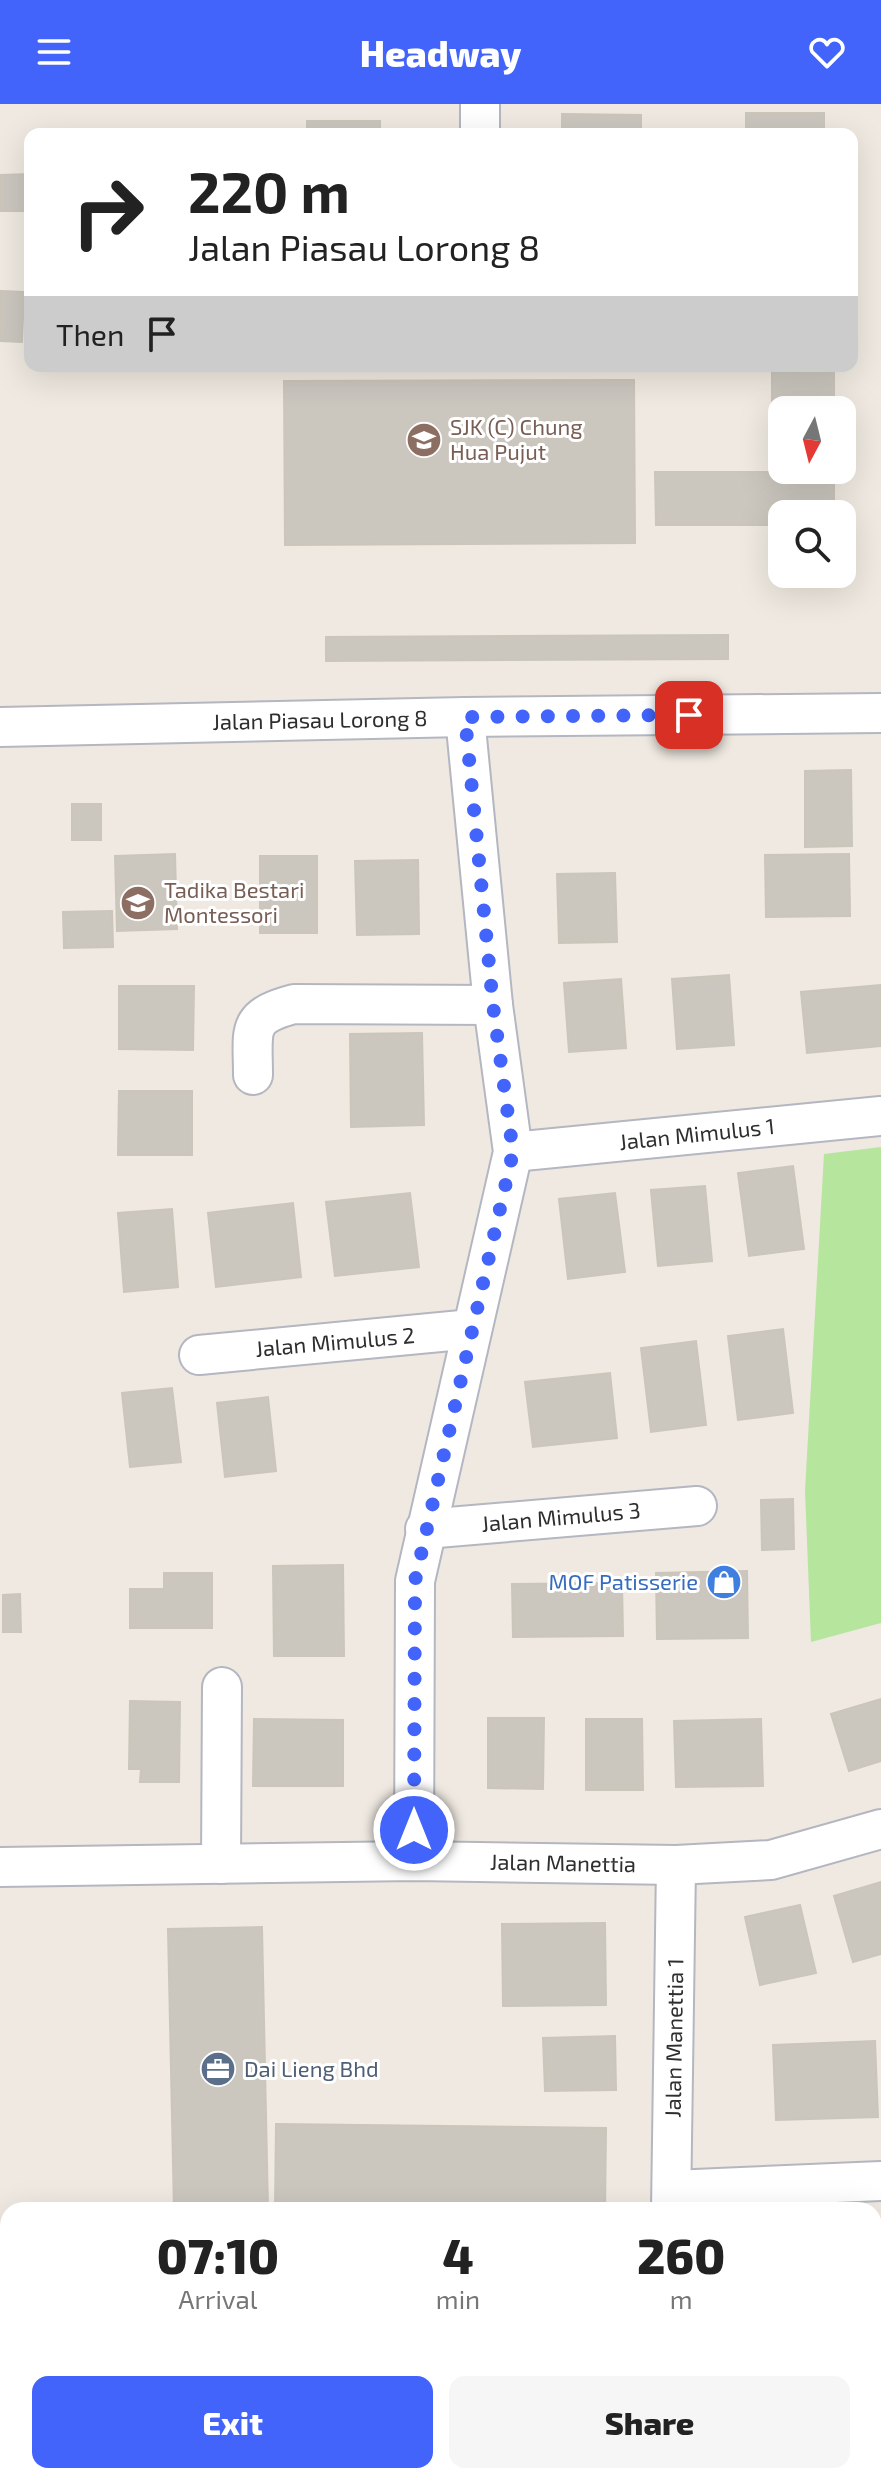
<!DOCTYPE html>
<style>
body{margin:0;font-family:"Exo 2",sans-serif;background:#f6f6f6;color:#222;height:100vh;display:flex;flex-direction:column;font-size:30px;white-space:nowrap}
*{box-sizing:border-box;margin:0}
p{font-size:26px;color:#767676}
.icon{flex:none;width:44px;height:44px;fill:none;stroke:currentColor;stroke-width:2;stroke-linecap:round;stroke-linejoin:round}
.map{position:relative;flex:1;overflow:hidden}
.drawer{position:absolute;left:0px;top:2098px;width:882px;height:282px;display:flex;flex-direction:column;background:#fff;border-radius:24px 24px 0 0;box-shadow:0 8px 32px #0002}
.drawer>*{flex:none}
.hud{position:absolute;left:24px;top:24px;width:834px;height:244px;border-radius:16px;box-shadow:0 8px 32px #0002;background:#fff;color:#222;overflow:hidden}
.needle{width:52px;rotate:187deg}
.controls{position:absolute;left:768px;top:292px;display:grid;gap:16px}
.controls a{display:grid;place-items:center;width:88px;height:88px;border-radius:16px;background:#fff;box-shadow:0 8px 32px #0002;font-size:40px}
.pin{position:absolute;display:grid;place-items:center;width:68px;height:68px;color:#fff;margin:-34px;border-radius:16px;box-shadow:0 4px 12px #0006}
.me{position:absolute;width:88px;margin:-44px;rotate:0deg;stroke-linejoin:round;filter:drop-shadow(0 0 6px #0008)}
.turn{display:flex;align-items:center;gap:28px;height:168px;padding:0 32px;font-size:36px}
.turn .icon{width:104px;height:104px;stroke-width:2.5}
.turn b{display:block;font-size:56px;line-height:68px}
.then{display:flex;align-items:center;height:76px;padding:0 32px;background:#0003;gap:16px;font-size:30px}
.eta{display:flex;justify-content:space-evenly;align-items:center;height:136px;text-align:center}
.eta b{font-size:48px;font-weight:800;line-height:56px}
.cta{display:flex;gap:16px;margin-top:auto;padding:16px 32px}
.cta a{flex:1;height:92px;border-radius:16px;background:#4264fb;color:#fff;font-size:32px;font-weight:800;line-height:92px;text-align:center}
.cta a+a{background:#f6f6f6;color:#222}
header{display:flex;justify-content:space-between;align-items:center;height:104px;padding:0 32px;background:#4264fb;color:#fff;font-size:36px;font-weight:800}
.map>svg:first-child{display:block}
.green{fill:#b6e59e}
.building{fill:#cbc7bf;stroke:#cbc5ba;stroke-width:2}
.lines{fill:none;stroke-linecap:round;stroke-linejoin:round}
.minor-casing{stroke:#b4b7c1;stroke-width:42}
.minor{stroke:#fff;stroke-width:38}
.route{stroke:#4264fb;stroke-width:14;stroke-dasharray:0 25.2}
.labels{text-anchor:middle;stroke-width:6;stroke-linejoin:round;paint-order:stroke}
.education-label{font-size:22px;fill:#785e54;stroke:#fff;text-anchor:start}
.street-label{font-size:22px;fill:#2e2e2e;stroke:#fff}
.shop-label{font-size:22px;fill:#366cbe;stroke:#fff;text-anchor:end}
.service-label{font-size:22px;fill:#4e5e75;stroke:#fff;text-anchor:start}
</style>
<header><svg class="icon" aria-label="menu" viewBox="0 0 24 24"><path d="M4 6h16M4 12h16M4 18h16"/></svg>Headway<svg class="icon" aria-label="heart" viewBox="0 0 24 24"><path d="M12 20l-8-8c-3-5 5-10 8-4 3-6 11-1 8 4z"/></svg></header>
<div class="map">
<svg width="881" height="2379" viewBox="0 0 881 2379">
<rect width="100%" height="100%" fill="#efe9e1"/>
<!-- green -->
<polygon class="green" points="881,1043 881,1519 811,1538 805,1387 824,1050"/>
<!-- building -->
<g class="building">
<rect x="746" y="9" width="78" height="21"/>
<polygon points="562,10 641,11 641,30 562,30"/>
<rect x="307" y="17" width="73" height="13"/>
<polygon points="30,70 30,107 0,107 0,71"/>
<polygon points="1,187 24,188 22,238 0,237"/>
<polygon points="772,262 834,262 834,306 782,306 782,366 834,366 834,410 782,410 782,421 656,421 655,368 772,368"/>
<polygon points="634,276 635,439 285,441 284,277"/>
<polygon points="728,531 728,555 326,557 326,533"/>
<polygon points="851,666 852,742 805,743 805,667"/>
<rect x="72" y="700" width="29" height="36"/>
<polygon points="175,750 177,825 117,827 115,752"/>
<polygon points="849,750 850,812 766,813 765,751"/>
<rect x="260" y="752" width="57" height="77"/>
<polygon points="418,756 419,830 357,831 355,757"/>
<polygon points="615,769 617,838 559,839 557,770"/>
<polygon points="112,807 113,843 64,844 63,808"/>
<polygon points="729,871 734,941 677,945 672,875"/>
<polygon points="621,875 626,944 569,948 564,879"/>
<polygon points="881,881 881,942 807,949 801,888"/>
<polygon points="119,882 194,882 193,946 119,945"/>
<polygon points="422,929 424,1021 351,1023 350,930"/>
<polygon points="119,987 192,987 192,1051 118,1051"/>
<polygon points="793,1062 804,1145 749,1152 738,1069"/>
<polygon points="705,1082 712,1157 658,1162 651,1086"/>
<polygon points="410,1089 419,1163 335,1172 326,1098"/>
<polygon points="615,1089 625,1168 568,1175 559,1095"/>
<polygon points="293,1099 301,1173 216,1183 208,1109"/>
<polygon points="172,1105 178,1183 124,1188 118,1109"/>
<polygon points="783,1225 793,1309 738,1316 728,1232"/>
<polygon points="696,1237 706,1321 651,1328 641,1244"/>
<polygon points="610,1269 617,1334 533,1343 525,1278"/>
<polygon points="172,1284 181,1358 130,1363 122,1289"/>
<polygon points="268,1293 276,1367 225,1373 217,1299"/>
<polygon points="793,1395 794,1445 762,1446 761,1396"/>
<polygon points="343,1461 344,1552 274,1552 273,1462"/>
<polygon points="747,1467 748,1534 657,1535 656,1469"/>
<polygon points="164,1469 212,1469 212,1524 130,1524 130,1485 164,1485"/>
<polygon points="622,1479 623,1532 513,1533 512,1480"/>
<polygon points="20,1490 21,1528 3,1528 3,1491"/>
<polygon points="881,1595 881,1657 849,1667 831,1610"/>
<polygon points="130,1597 180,1598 179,1678 140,1678 141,1665 129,1665"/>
<polygon points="488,1614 544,1614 543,1685 488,1684"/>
<polygon points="254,1615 343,1616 343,1682 253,1682"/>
<polygon points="586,1615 642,1615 643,1686 586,1686"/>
<polygon points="761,1615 763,1682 676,1683 674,1617"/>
<polygon points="881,1778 881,1850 853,1858 834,1792"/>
<polygon points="800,1801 816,1869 760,1881 745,1813"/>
<polygon points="605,1819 606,1901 503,1902 502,1820"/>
<polygon points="262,1823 268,2106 174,2106 168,1825"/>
<polygon points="615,1932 616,1986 545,1987 543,1934"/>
<polygon points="875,1937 878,2013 776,2016 773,1941"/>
<polygon points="276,2020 606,2024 605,2106 275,2106"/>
</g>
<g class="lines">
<defs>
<g id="minor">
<polyline points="480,30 480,0"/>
<polyline points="0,623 465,613 881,609"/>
<path d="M253,971C253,926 245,913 294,900L493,901"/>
<polyline points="513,1048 881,1012"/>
<polyline points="199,1251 472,1225"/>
<polyline points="425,1425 697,1402"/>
<polyline points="414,1757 415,1477 513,1048 493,901 465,613"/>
<polyline points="221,1760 222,1583"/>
<polyline points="0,1763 414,1757 676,1761 771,1756 881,1725"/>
<polyline points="672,2086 881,2077"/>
<polyline points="671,2106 676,1761"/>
<polyline points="666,2379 666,2372"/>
<polyline points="880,2379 881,2379"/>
</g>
</defs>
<!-- minor casing -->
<use href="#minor" class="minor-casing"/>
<!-- minor -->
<use href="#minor" class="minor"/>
</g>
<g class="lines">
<!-- route -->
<polyline class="route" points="414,1726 415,1477 513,1048 493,901 465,613 689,611"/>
</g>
<!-- icons -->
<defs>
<symbol id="school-disc" viewBox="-11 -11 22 22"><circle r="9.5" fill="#8d6e63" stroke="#fff"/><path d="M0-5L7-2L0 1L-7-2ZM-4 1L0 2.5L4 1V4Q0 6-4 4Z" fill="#fff"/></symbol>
<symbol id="shop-disc" viewBox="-11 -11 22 22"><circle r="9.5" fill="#3f7fe0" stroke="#fff"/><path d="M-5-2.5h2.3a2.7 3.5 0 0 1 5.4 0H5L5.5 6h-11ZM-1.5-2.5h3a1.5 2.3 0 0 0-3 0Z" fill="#fff"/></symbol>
<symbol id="office-disc" viewBox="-11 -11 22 22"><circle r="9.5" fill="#5c6f8a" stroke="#fff"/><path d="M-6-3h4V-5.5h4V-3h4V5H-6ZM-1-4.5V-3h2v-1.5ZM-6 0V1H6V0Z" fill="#fff"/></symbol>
</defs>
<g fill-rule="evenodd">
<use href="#school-disc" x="404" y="316" width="40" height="40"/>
<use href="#school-disc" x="118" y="779" width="40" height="40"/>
<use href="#shop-disc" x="704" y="1458" width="40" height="40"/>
<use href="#office-disc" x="198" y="1945" width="40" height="40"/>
</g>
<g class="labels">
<!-- education labels -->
<g class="education-label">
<text x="450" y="331">SJK (C) Chung<tspan x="450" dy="25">Hua Pujut</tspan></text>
<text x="164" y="794">Tadika Bestari<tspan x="164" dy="25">Montessori</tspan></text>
</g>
<!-- street labels -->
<g class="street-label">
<text transform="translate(320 616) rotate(-1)" y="8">Jalan Piasau Lorong 8</text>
<text transform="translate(697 1030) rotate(-6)" y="8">Jalan Mimulus 1</text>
<text transform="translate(335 1238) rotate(-5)" y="8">Jalan Mimulus 2</text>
<text transform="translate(561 1413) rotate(-5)" y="8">Jalan Mimulus 3</text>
<text transform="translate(563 1759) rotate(1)" y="8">Jalan Manettia</text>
<text transform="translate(674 1934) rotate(-89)" y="8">Jalan Manettia 1</text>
</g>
<!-- shop labels -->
<g class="shop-label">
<text x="698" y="1486">MOF Patisserie</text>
</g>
<!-- service labels -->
<g class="service-label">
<text x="244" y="1973">Dai Lieng Bhd</text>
</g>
</g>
</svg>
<div class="controls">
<a><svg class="needle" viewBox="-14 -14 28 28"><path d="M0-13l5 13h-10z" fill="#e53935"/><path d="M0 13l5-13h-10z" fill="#767676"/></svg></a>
<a><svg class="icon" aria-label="search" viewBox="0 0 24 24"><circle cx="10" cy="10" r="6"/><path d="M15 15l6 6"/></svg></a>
</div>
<div class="pin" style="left:689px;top:611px;background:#d93025"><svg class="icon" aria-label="arrive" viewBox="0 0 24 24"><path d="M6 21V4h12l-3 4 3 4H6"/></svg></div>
<svg class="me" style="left:414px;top:1726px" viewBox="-20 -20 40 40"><circle r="17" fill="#4264fb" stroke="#fff" stroke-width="3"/><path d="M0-11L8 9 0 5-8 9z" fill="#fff"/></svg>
<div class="hud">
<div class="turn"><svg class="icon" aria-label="right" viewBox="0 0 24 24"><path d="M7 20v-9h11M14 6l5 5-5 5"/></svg><div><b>220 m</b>Jalan Piasau Lorong 8</div></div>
<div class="then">Then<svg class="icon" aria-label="arrive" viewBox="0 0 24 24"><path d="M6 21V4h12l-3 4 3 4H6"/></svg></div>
</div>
<section class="drawer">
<div class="eta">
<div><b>07:10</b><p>Arrival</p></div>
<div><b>4</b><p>min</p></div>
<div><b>260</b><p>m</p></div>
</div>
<div class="cta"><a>Exit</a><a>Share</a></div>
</section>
</div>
